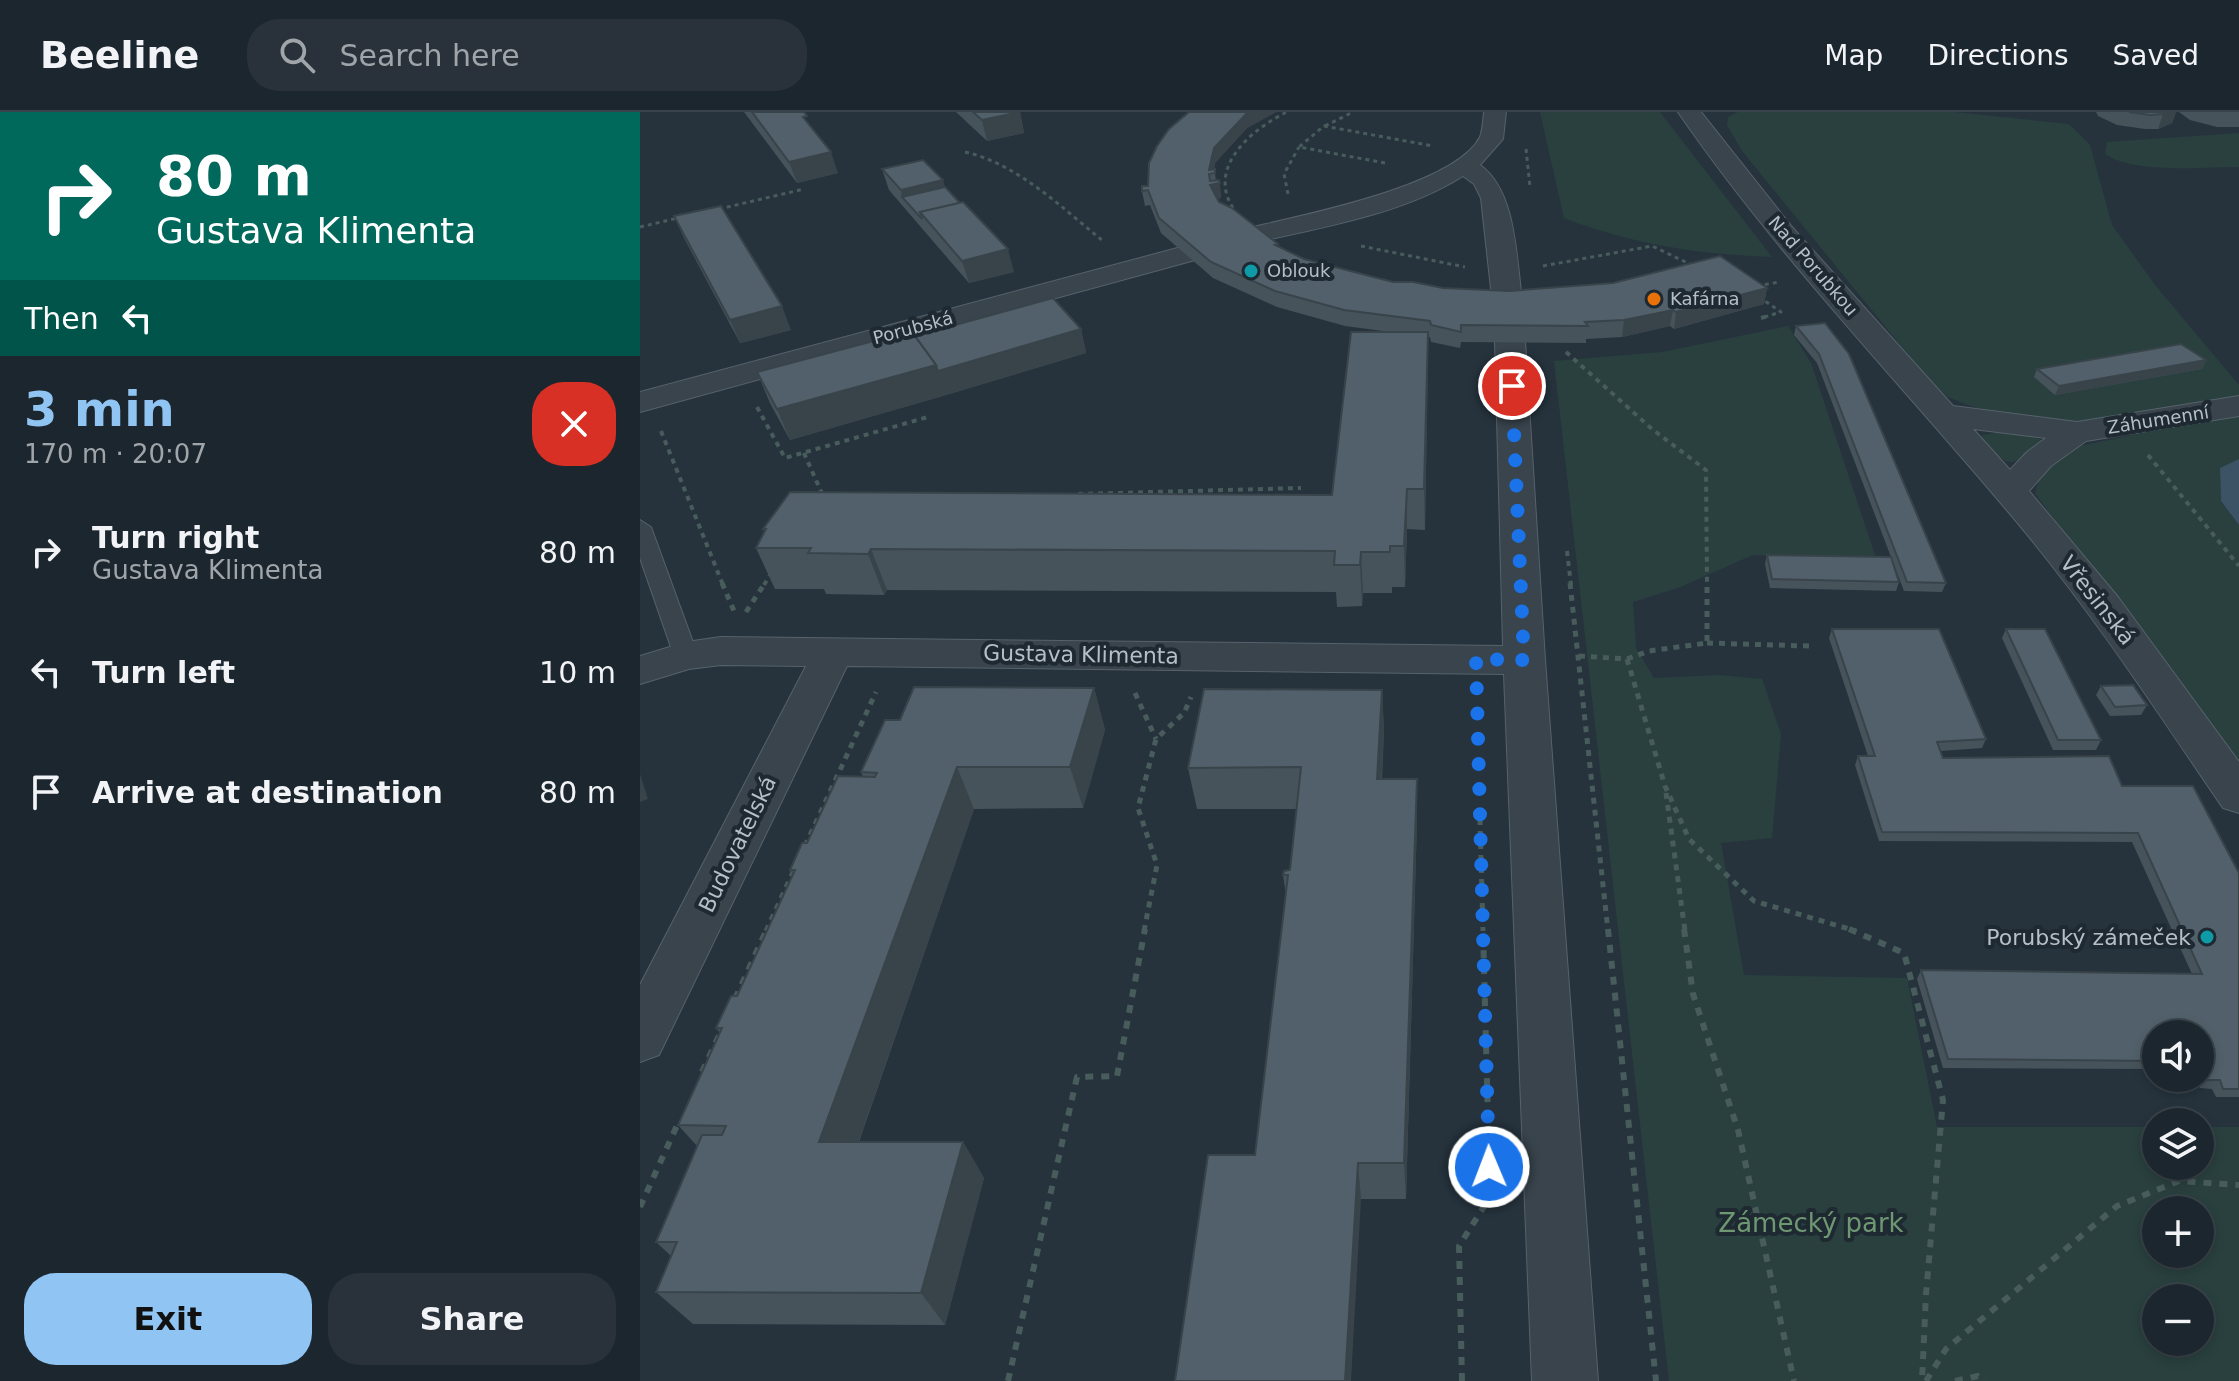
<!DOCTYPE html>
<meta charset="utf-8">
<style>
body{margin:0;font-family:"DejaVu Sans",sans-serif;background:#29323a;color:#f1f3f6;height:100vh;display:flex;flex-direction:column;font-size:30px;white-space:nowrap}
*{box-sizing:border-box;margin:0}
p{font-size:26px;color:#a0a5aa}
.icon{flex:none;width:44px;height:44px;fill:none;stroke:currentColor;stroke-width:2;stroke-linecap:round;stroke-linejoin:round}
.map{position:relative;flex:1;overflow:hidden}
.details{display:flex;flex-direction:column;background:#1c262e;width:640px}
.details>*{flex:none}
.top-card{background:#00695c;color:#fff;overflow:hidden}
.controls{position:absolute;left:1502px;top:908px;display:grid;gap:16px}
.controls a{display:grid;place-items:center;width:72px;height:72px;border-radius:50%;background:#1c262e;box-shadow:0 4px 12px #0003,0 0 0 2px #3a434a;font-size:40px}
.pin{position:absolute;display:grid;place-items:center;width:68px;height:68px;color:#fff;margin:-34px;border:4px solid #fff;border-radius:50%;box-shadow:0 2px 8px #0007}
.me{position:absolute;width:88px;margin:-44px;rotate:359deg;stroke-linejoin:round;filter:drop-shadow(0 0 6px #0008)}
.turn{display:flex;align-items:center;gap:28px;height:168px;padding:0 24px;font-size:36px}
.turn .icon{width:104px;height:104px;stroke-width:2.5}
.turn b{display:block;font-size:56px;line-height:68px}
.then{display:flex;align-items:center;height:76px;padding:0 24px;background:#0003;gap:16px;font-size:30px}
.round{display:grid;place-items:center;flex:none;width:84px;height:84px;border-radius:32px;background:#29323a}
.head{display:flex;align-items:center;justify-content:space-between;height:136px;padding:0 24px}
h1{font-size:48px;font-weight:800;line-height:60px;color:#90c4f2}
.action{display:flex;gap:16px;margin-top:auto;padding:16px 24px}
.action a{flex:1;height:92px;border-radius:32px;background:#90c4f2;color:#111;font-size:32px;font-weight:800;line-height:92px;text-align:center}
.action a+a{background:#29323a;color:#f1f3f6}
ul{padding:0;list-style:none}
li{display:flex;align-items:center;gap:24px;height:120px;padding:0 24px}
li div{flex:1}
li b{display:block;font-size:30px}
li em{font-style:normal}
header{display:flex;align-items:center;gap:48px;box-sizing:border-box;height:112px;padding:0 40px;background:#1c262e;border-bottom:2px solid #3a434a}
header strong{font-size:38px}
nav{display:flex;gap:44px;margin-inline-start:auto;font-size:28px}
.search{width:560px;height:72px;background:#29323a;display:flex;align-items:center;gap:20px;box-sizing:border-box;padding:0 28px;border-radius:32px;color:#a0a5aa;font-size:30px}
main{display:flex;flex:1;min-height:0}
.map>svg:first-child{display:block}
.green{fill:#29403f;fill-rule:evenodd}
.water{fill:#3c5365}
.lines{fill:none;stroke-linecap:round;stroke-linejoin:round}
.lane-casing{stroke:#57626b;stroke-width:2}
.street-casing{stroke:#57626b;stroke-width:2}
.path-far3{stroke:#485c5c;stroke-width:3;stroke-dasharray:4 4;stroke-linecap:butt}
.path-far2{stroke:#485c5c;stroke-width:4;stroke-dasharray:5 5;stroke-linecap:butt}
.path-far1{stroke:#485c5c;stroke-width:5;stroke-dasharray:6 6;stroke-linecap:butt}
.path{stroke:#485c5c;stroke-width:6;stroke-dasharray:8 8;stroke-linecap:butt}
.lane{fill:#39444d;fill-rule:evenodd}
.street{fill:#39444d;fill-rule:evenodd}
.wall{fill:#46535b}
.shaded-wall{fill:#39434a}
.building{fill:#51606a;stroke:#39434a;stroke-width:2}
.route{stroke:#1a73e8;stroke-width:14;stroke-dasharray:0 25.2}
.culture-dot{fill:#0f9aa8;stroke:#1e2932;stroke-width:3}
.food-dot{fill:#e8710a;stroke:#1e2932;stroke-width:3}
.labels{text-anchor:middle;stroke-width:8;stroke-linejoin:round;paint-order:stroke}
.far-street-label{font-size:18px;fill:#b5bfc8;stroke:#1e2932}
.far-poi-label{font-size:18px;fill:#b5bfc8;stroke:#1e2932;text-anchor:start}
.street-label{font-size:22px;fill:#b5bfc8;stroke:#1e2932}
.poi-label{font-size:22px;fill:#b5bfc8;stroke:#1e2932;text-anchor:end}
.near-park-label{font-size:26px;fill:#6e9872;stroke:#1e2932}
</style>
<header>
<strong>Beeline</strong>
<div class="search"><svg class="icon" aria-label="search" viewBox="0 0 24 24"><circle cx="10" cy="10" r="6"/><path d="M15 15l6 6"/></svg>Search here</div>
<nav><a>Map</a><a>Directions</a><a>Saved</a></nav>
</header>
<main>
<section class="details">
<div class="top-card">
<div class="turn"><svg class="icon" aria-label="right" viewBox="0 0 24 24"><path d="M7 20v-9h11M14 6l5 5-5 5"/></svg><div><b>80 m</b>Gustava Klimenta</div></div>
<div class="then">Then<svg class="icon" aria-label="left" viewBox="0 0 24 24"><path d="M17 20v-9H6M10 6l-5 5 5 5"/></svg></div>
</div>
<div class="head"><div><h1>3 min</h1><p>170 m · 20:07</p></div><a class="round" style="background:#d93025;color:#fff"><svg class="icon" aria-label="close" viewBox="0 0 24 24"><path d="M6 6l12 12M18 6L6 18"/></svg></a></div>
<ul>
<li><svg class="icon" aria-label="right" viewBox="0 0 24 24"><path d="M7 20v-9h11M14 6l5 5-5 5"/></svg><div><b>Turn right</b><p>Gustava Klimenta</p></div><em>80 m</em></li>
<li><svg class="icon" aria-label="left" viewBox="0 0 24 24"><path d="M17 20v-9H6M10 6l-5 5 5 5"/></svg><div><b>Turn left</b></div><em>10 m</em></li>
<li><svg class="icon" aria-label="arrive" viewBox="0 0 24 24"><path d="M6 21V4h12l-3 4 3 4H6"/></svg><div><b>Arrive at destination</b></div><em>80 m</em></li>
</ul>
<div class="action"><a>Exit</a><a>Share</a></div>
</section>
<div class="map">
<svg width="1599" height="1269" viewBox="0 0 1599 1269">
<rect width="100%" height="100%" fill="#26333d"/>
<!-- green -->
<g class="green">
<path d="M900,0H1020L1132,145C1057,142 995,133 924,106Z"/>
<polygon points="1098,0 1314,0 1429,12 1450,33 1472,113 1515,173 1599,273 1599,287 1423,313 1353,301 1325,292 1308,285 1292,272 1102,39 1087,13 1088,5"/>
<path d="M1599,21V55C1563,55 1494,62 1465,42L1467,30Z"/>
<path d="M1148,214L1171,251L1236,446L1113,443L1038,476L993,490L996,536L1014,566L1079,563L1122,567L1141,622L1132,726L1081,731L1104,863L1267,866L1297,1015H1516V1054H1560V1015H1599V1269H1029L914,249L1022,240ZM1516,1098H1560V1142H1516ZM1516,1186H1560V1230H1516Z"/>
<polygon points="1599,301 1599,347 1580,357 1581,389 1599,413 1599,666 1395,381 1402,359 1430,336"/>
<path d="M1362,320L1383,321L1405,329C1373,353 1371,361 1342,328V323Z"/>
</g>
<!-- water -->
<polygon class="water" points="1599,347 1599,413 1581,389 1580,356"/>
<g class="lines">
<defs>
<polygon id="lane" points="0,408 11,415 58,544 55,550 37,550 34,544 0,446"/>
<g id="street">
<path d="M844,0H866L863,27L840,53C878,80 876,151 883,195L878,201L868,204L858,201L853,195L841,86L834,72L823,64C762,103 680,115 610,132L600,130L597,124L600,118C654,105 815,75 840,25C843,17 843,8 844,0Z"/>
<path d="M1038,0H1061L1152,115L1313,294L1437,310L1599,284V304L1446,329L1411,354L1389,379L1478,485L1599,650V701L1583,696C1518,601 1455,504 1381,415C1267,278 1140,148 1038,0ZM1333,317L1406,326L1387,340L1370,358Z"/>
<polygon points="545,134 555,136 559,142 555,148 0,300 0,280"/>
<polygon points="870,220 881,223 885,229 905,548 958,1269 892,1269 864,562 207,554 19,943 0,950 0,873 166,554 81,553 49,557 0,572 0,544 46,530 81,525 863,534 855,229 859,223"/>
</g>
</defs>
<!-- lane casing -->
<use href="#lane" class="lane-casing"/>
<!-- street casing -->
<use href="#street" class="street-casing"/>
<!-- path-far3 -->
<g class="path-far3">
<polyline points="685,14 713,0"/>
<polyline points="886,37 890,75"/>
<path d="M325,40C378,52 422,96 463,129"/>
<polyline points="745,51 659,35 684,14 793,34"/>
<polyline points="648,82 644,62 659,35"/>
<path d="M593,96C566,54 614,16 647,0"/>
<polyline points="79,97 164,77"/>
<polyline points="0,115 42,105"/>
<polyline points="721,134 825,155"/>
<polyline points="903,154 1012,134 1054,154"/>
<polyline points="1117,174 1139,170"/>
<polyline points="1119,185 1141,200 1121,206"/>
</g>
<!-- path-far2 -->
<g class="path-far2">
<polyline points="1121,206 1128,204"/>
<polyline points="926,240 1012,317 1066,358 1067,473"/>
<polyline points="117,295 145,346 288,305"/>
<polyline points="21,319 83,473"/>
<polyline points="164,341 183,384"/>
<polyline points="1508,343 1599,454"/>
<polyline points="438,382 661,376"/>
<polyline points="927,439 931,473"/>
<polyline points="124,473 133,458"/>
</g>
<!-- path-far1 -->
<g class="path-far1">
<polyline points="82,471 94,499"/>
<polyline points="930,471 968,819"/>
<polyline points="106,500 125,471"/>
<polyline points="1067,531 1169,534"/>
<polyline points="939,544 987,547 1025,674 1049,727 1114,789 1216,819"/>
<polyline points="987,547 1009,539 1067,531 1067,471"/>
<polyline points="495,581 516,627"/>
<polyline points="1026,681 1045,819"/>
<polyline points="840,707 843,819"/>
<polyline points="165,734 236,580"/>
<polyline points="126,819 154,758"/>
<polyline points="504,819 517,753 498,696 516,627 544,601 551,585"/>
</g>
<!-- path -->
<g class="path">
<polyline points="968,817 1016,1269"/>
<polyline points="1044,817 1053,882 1098,1018 1154,1269"/>
<polyline points="1209,817 1264,841 1303,988 1286,1182 1282,1269"/>
<polyline points="95,887 127,817"/>
<polyline points="62,960 83,915"/>
<polyline points="0,1095 39,1009"/>
<polyline points="368,1269 437,965 477,964 505,817"/>
<polyline points="822,1269 819,1134 850,1085 843,817"/>
<polyline points="1286,1269 1306,1237 1477,1094 1539,1069 1599,1073"/>
<polyline points="1315,1269 1338,1264 1345,1269"/>
</g>
<!-- lane -->
<use href="#lane" class="lane"/>
<!-- street -->
<use href="#street" class="street"/>
</g>
<!-- wall -->
<g class="wall">
<polygon points="104,0 158,0 171,16 198,61 157,71"/>
<polygon points="316,0 380,0 384,21 347,29"/>
<polygon points="549,0 636,0 607,16 575,51 574,57 576,68 579,68 581,86 577,87 579,90 638,134 664,147 753,170 803,176 869,179 1127,176 1124,192 1034,217 1030,214 982,225 946,227 946,231 821,230 820,236 791,230 790,225 788,225 785,418 767,417 765,475 752,475 752,481 723,481 722,494 697,495 696,480 247,478 244,483 186,482 184,477 135,477 116,436 125,420 123,417 692,383 750,220 705,214 637,195 573,166 521,121 510,93 505,94 502,79 508,74"/>
<polygon points="1456,0 1536,0 1532,11 1518,17 1505,17 1477,13 1458,4"/>
<polygon points="1539,0 1599,0 1599,15 1577,15 1550,8"/>
<polygon points="242,57 305,75 374,160 329,171 249,78"/>
<polygon points="34,104 151,218 100,231 44,126"/>
<polygon points="1185,211 1306,471 1302,480 1264,479 1253,450 1259,470 1256,479 1130,476 1125,452 1127,443 1251,445 1177,251 1154,223 1156,214"/>
<polygon points="441,217 446,241 306,283 150,328 130,291 117,260 275,224"/>
<polygon points="1566,248 1562,257 1415,283 1394,265 1397,257"/>
<polygon points="1192,517 1346,627 1342,636 1301,639 1303,646 1482,674 1599,761 1599,985 1576,985 1572,977 1560,976 1556,966 1560,966 1560,922 1516,922 1516,957 1303,956 1277,867 1281,858 1552,862 1492,730 1239,729 1215,653 1218,644 1228,644 1189,526"/>
<polygon points="1366,517 1461,628 1456,638 1413,638 1362,526"/>
<polygon points="1461,574 1507,593 1501,603 1470,604 1456,583"/>
<polygon points="454,576 465,618 443,696 334,697 219,1030 323,1030 344,1066 305,1213 53,1212 16,1180 31,1144 16,1130 57,1034 38,1013 80,921 76,916 97,884 153,763 150,758 167,731 223,665 221,660 260,608"/>
<polygon points="742,578 744,619 742,667 777,709 766,1087 721,1087 615,1043 646,783 643,763 650,758 657,697 557,697 548,656"/>
</g>
<!-- shaded-wall -->
<g class="shaded-wall">
<polygon points="380,0 384,21 347,29 342,8"/>
<polygon points="608,0 636,0 607,16 575,51 573,61 569,58 574,36"/>
<polygon points="1529,0 1536,0 1532,11 1518,17 1523,2"/>
<polygon points="191,40 198,61 157,71 149,50"/>
<polygon points="575,57 577,72 580,71 581,86 572,88 571,73 576,72"/>
<polygon points="303,68 309,90 262,85 261,78"/>
<polygon points="368,137 374,160 329,171 322,149"/>
<polygon points="1127,176 1124,192 1034,217 1036,200"/>
<polygon points="142,194 151,218 100,231 90,208"/>
<polygon points="1033,198 1030,214 982,225 984,208"/>
<polygon points="441,217 446,241 306,283 150,328 137,297 296,253"/>
<polygon points="788,220 788,259 785,418 784,377"/>
<polygon points="1566,248 1562,257 1415,283 1419,274"/>
<polygon points="767,377 767,417 765,475 764,434"/>
<polygon points="231,437 247,478 244,483 228,442"/>
<polygon points="721,440 723,481 722,494 720,453"/>
<polygon points="454,576 465,618 443,696 430,655"/>
<polygon points="742,578 744,619 739,708 737,667"/>
<polygon points="317,655 334,697 206,1066 179,1030"/>
<polygon points="0,662 8,687 0,690"/>
<polygon points="777,667 777,709 766,1087 764,1051"/>
<polygon points="323,1030 344,1066 305,1213 281,1181"/>
<polygon points="718,1051 721,1087 711,1269 705,1269"/>
</g>
<!-- building -->
<g class="building">
<polygon points="112,0 164,0 167,4 163,5 191,40 149,50"/>
<polygon points="333,0 380,0 342,8"/>
<polygon points="549,0 608,0 574,36 569,58 575,57 575,61 569,62 570,69 579,68 580,71 570,73 579,90 592,96 638,132 635,133 664,147 753,170 773,170 803,176 869,179 973,171 1080,144 1127,176 1036,200 1033,198 984,208 945,210 948,214 821,213 821,220 791,213 790,209 704,198 635,179 571,150 519,106 508,78 502,79 502,74 508,74 509,51 517,34 529,17"/>
<polygon points="1489,0 1529,0 1523,2 1510,3"/>
<polygon points="283,48 303,68 261,78 242,57"/>
<polygon points="305,75 320,91 280,100 282,107 262,85"/>
<polygon points="323,90 368,137 322,149 280,100"/>
<polygon points="81,94 142,194 90,208 34,104"/>
<polygon points="413,186 441,217 298,259 296,253 275,224"/>
<polygon points="1185,211 1209,242 1306,471 1267,470 1179,242 1156,214"/>
<polygon points="271,219 296,253 137,297 117,260"/>
<polygon points="711,220 788,220 784,377 767,377 764,434 750,434 750,440 721,440 720,453 694,453 695,439 231,437 228,442 168,441 171,436 116,436 126,417 123,417 150,380 692,383"/>
<polygon points="1541,232 1566,248 1419,274 1397,257"/>
<polygon points="1127,443 1251,445 1259,470 1132,467"/>
<polygon points="1192,517 1299,517 1346,627 1297,630 1303,646 1469,644 1482,674 1553,674 1599,761 1599,977 1583,977 1580,968 1567,968 1560,951 1560,922 1516,922 1516,949 1308,947 1281,858 1562,862 1498,721 1242,720 1218,644 1235,644"/>
<polygon points="1366,517 1405,517 1461,628 1418,628"/>
<polygon points="1493,573 1507,593 1475,595 1461,574"/>
<polygon points="274,575 454,576 430,655 317,655 179,1030 323,1030 281,1181 16,1180 37,1130 16,1130 62,1023 82,1023 86,1014 38,1013 82,916 76,916 91,884 97,884 155,758 150,758 162,731 167,731 198,664 235,665 237,661 221,660 245,608 260,608"/>
<polygon points="564,577 742,578 737,667 777,667 764,1051 718,1051 705,1269 535,1269 568,1043 615,1043 648,763 643,763 644,759 650,758 661,655 548,656"/>
</g>
<g class="lines">
<!-- route -->
<polyline class="route" points="849,1055 836,547 884,548 872,274"/>
</g>
<!-- markers -->
<g class="culture-dot">
<circle cx="611" cy="159" r="8"/>
<circle cx="1567" cy="825" r="8"/>
</g>
<circle class="food-dot" cx="1014" cy="187" r="8"/>
<g class="labels">
<!-- far-street labels -->
<g class="far-street-label">
<text transform="translate(1173 154) rotate(49)" y="6">Nad Porubkou</text>
<text transform="translate(273 216) rotate(-15)" y="6">Porubská</text>
<text transform="translate(1518 308) rotate(-9)" y="6">Záhumenní</text>
</g>
<!-- far-poi labels -->
<g class="far-poi-label">
<text x="627" y="165">Oblouk</text>
<text x="1030" y="193">Kafárna</text>
</g>
<!-- street labels -->
<g class="street-label">
<text transform="translate(1458 488) rotate(52)" y="8">Vřesinská</text>
<text transform="translate(441 542) rotate(1)" y="8">Gustava Klimenta</text>
<text transform="translate(97 732) rotate(-64)" y="8">Budovatelská</text>
</g>
<!-- poi labels -->
<g class="poi-label">
<text x="1551" y="833">Porubský zámeček</text>
</g>
<!-- near-park labels -->
<g class="near-park-label">
<text x="1171" y="1120">Zámecký park</text>
</g>
</g>
</svg>
<div class="controls">
<a><svg class="icon" aria-label="sound" viewBox="0 0 24 24"><path d="M4 9h4l5-4v14l-5-4H4zM17 9q2 3 0 6"/></svg></a>
<a><svg class="icon" aria-label="layers" viewBox="0 0 24 24"><path d="M12 4l9 5-9 5-9-5zM3 14l9 5 9-5"/></svg></a>
<a>+</a>
<a>−</a>
</div>
<div class="pin" style="left:872px;top:274px;background:#d93025"><svg class="icon" aria-label="arrive" viewBox="0 0 24 24"><path d="M6 21V4h12l-3 4 3 4H6"/></svg></div>
<svg class="me" style="left:849px;top:1055px" viewBox="-20 -20 40 40"><circle r="17" fill="#1a73e8" stroke="#fff" stroke-width="3"/><path d="M0-11L8 9 0 5-8 9z" fill="#fff"/></svg>
</div>
</main>
